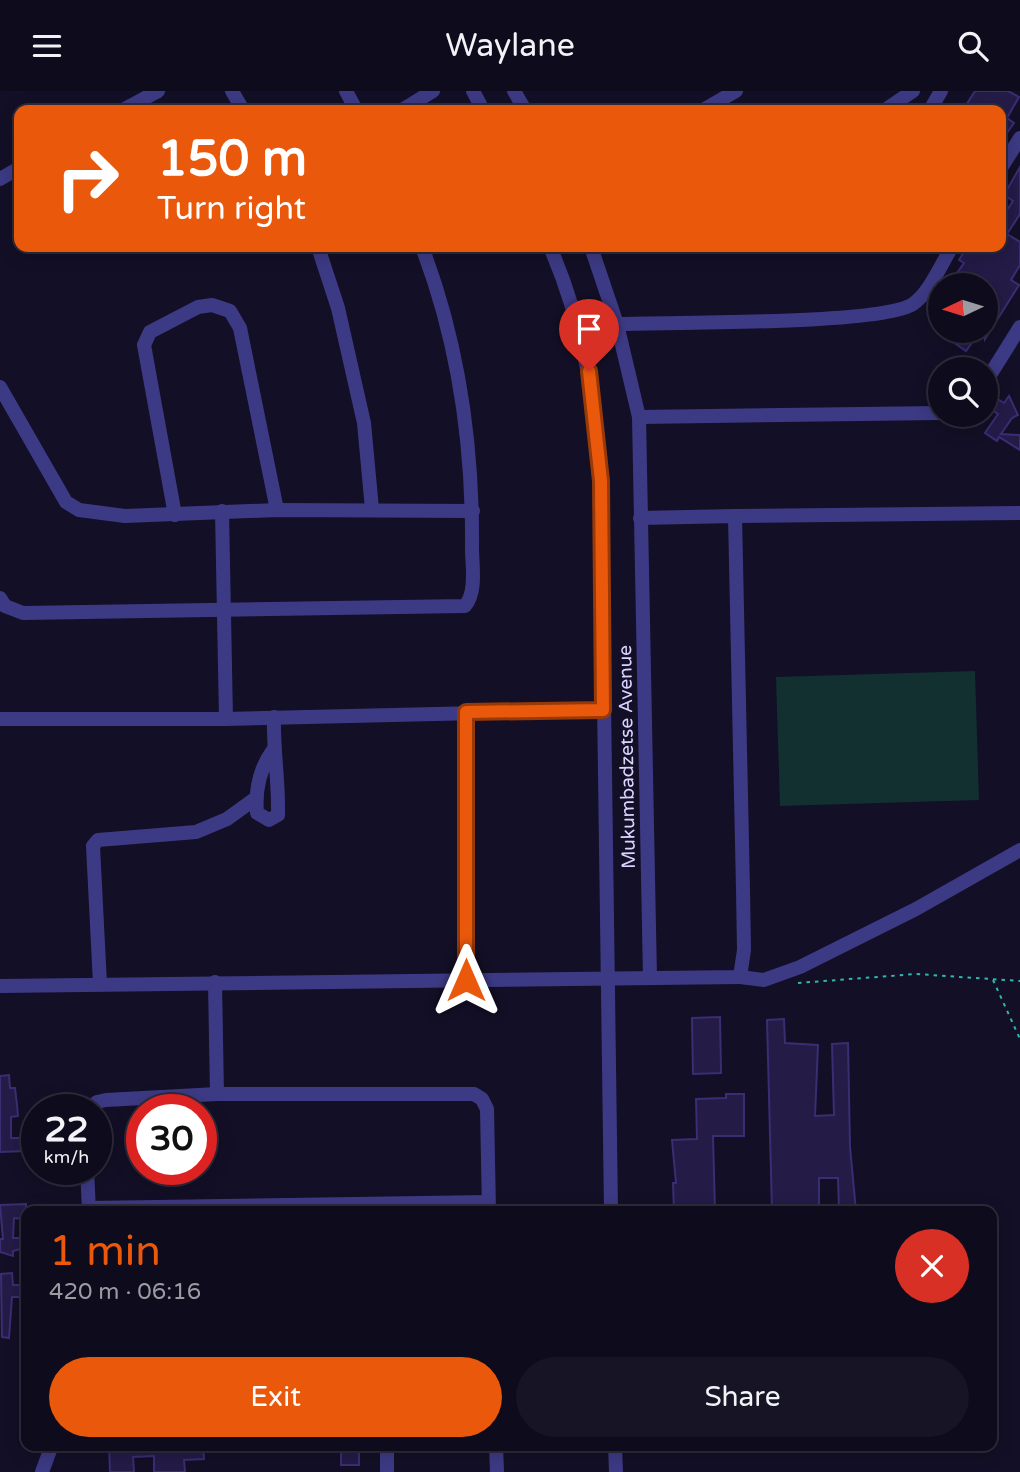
<!DOCTYPE html>
<meta charset="utf-8">
<style>
body{margin:0;font-family:"Varela Round",sans-serif;background:#171425;color:#f1f3f6;height:100vh;display:flex;flex-direction:column;font-size:26px;white-space:nowrap}
*{box-sizing:border-box;margin:0}
p{font-size:23px;color:#9b9ba3}
.icon{flex:none;width:38px;height:38px;fill:none;stroke:currentColor;stroke-width:2;stroke-linecap:round;stroke-linejoin:round}
.map{position:relative;flex:1;overflow:hidden}
.drawer{position:absolute;left:21px;top:1115px;width:976px;height:245px;display:flex;flex-direction:column;background:#0e0b1c;border-radius:14px;box-shadow:0 4px 18px #0003,0 0 0 2px #2e2b3b}
.drawer>*{flex:none}
.guide{position:absolute;left:14px;top:14px;width:992px;height:147px;border-radius:14px;box-shadow:0 4px 18px #0003,0 0 0 2px #2e2b3b;background:#ea580c;color:#fff;overflow:hidden}
.needle{width:46px;rotate:266deg}
.buttons{position:absolute;left:928px;top:182px;display:grid;gap:14px}
.buttons a{display:grid;place-items:center;width:70px;height:70px;border-radius:50%;background:#0e0b1c;box-shadow:0 4px 18px #0003,0 0 0 2px #2e2b3b;font-size:35px}
.speed{position:absolute;left:21px;top:1003px;display:flex;gap:14px;font-size:35px;font-weight:700;text-align:center}
.speed>*{display:grid;place-content:center;width:91px;height:91px;border-radius:50%;background:#0e0b1c;box-shadow:0 4px 18px #0003,0 0 0 2px #2e2b3b;line-height:1}
.speed small{font-size:18px;font-weight:400}
.speed .limit{border:10px solid #d22;background:#fff;color:#111}
.pin{position:absolute;display:grid;place-items:center;width:60px;height:60px;color:#fff;margin:-72px -30px;border-radius:50% 50% 50% 0;rotate:-45deg;box-shadow:0 0 7px #0007}
.pin .icon{rotate:45deg}
.me{position:absolute;width:77px;margin:-38px;rotate:0deg;stroke-linejoin:round;filter:drop-shadow(0 0 5px #0008)}
.turn{display:flex;align-items:center;gap:24px;height:147px;padding:0 28px;font-size:32px}
.turn .icon{width:91px;height:91px;stroke-width:2.5}
.turn b{display:block;font-size:49px;line-height:60px}
.round{display:grid;place-items:center;flex:none;width:74px;height:74px;border-radius:37px;background:#171425}
.head{display:flex;align-items:center;justify-content:space-between;height:119px;padding:0 28px}
h1{font-size:42px;font-weight:600;line-height:52px;color:#ea580c}
.cta{display:flex;gap:14px;margin-top:auto;padding:14px 28px}
.cta a{flex:1;height:80px;border-radius:42px;background:#ea580c;color:#fff;font-size:28px;font-weight:600;line-height:80px;text-align:center}
.cta a+a{background:#171425;color:#f1f3f6}
header{display:flex;justify-content:space-between;align-items:center;height:91px;padding:0 28px;background:#0e0b1c;font-size:32px;font-weight:600}
.map>svg:first-child{display:block}
.green{fill:#12302f}
.building{fill:#241b47;stroke:#3b2d73;stroke-width:2}
.lines{fill:none;stroke-linecap:round;stroke-linejoin:round}
.path{stroke:#2fb8b0;stroke-width:2;stroke-dasharray:3.5 5;stroke-linecap:butt}
.minor{stroke:#3d3a85;stroke-width:14}
.route-casing{stroke:#983908;stroke-width:18}
.route{stroke:#ea580c;stroke-width:12}
.labels{text-anchor:middle;stroke-width:7;stroke-linejoin:round;paint-order:stroke}
.street-label{font-size:19px;fill:#d9d4ff;stroke:#130f26}
</style>
<header><svg class="icon" aria-label="menu" viewBox="0 0 24 24"><path d="M4 6h16M4 12h16M4 18h16"/></svg>Waylane<svg class="icon" aria-label="search" viewBox="0 0 24 24"><circle cx="10" cy="10" r="6"/><path d="M15 15l6 6"/></svg></header>
<div class="map">
<svg width="1020" height="1381" viewBox="0 0 1020 1381">
<rect width="100%" height="100%" fill="#130f26"/>
<!-- green -->
<polygon class="green" points="975,580 979,709 780,715 776,586"/>
<!-- building -->
<g class="building">
<polygon points="975,0 1008,0 1019,6 1007,27 1014,32 1007,42 1001,38 1001,19 963,19"/>
<polygon points="1020,76 1020,123 1007,143 1020,151 1020,174 1011,189 1019,194 985,248 985,194 960,194 964,187 957,182 964,172 959,169 967,156 1001,156 1001,128 1013,110 1004,104"/>
<polygon points="960,240 980,240 966,260 953,251"/>
<polygon points="1009,305 1018,324 1012,327 1001,343 1020,344 1020,359 999,346 997,350 985,342 998,323 989,317 996,307 1004,312"/>
<polygon points="720,926 721,982 693,983 692,927"/>
<polygon points="784,928 785,952 818,954 815,1025 834,1024 832,953 848,952 850,1056 856,1120 839,1120 838,1087 819,1087 819,1120 772,1120 767,929"/>
<polygon points="9,984 10,997 15,997 17,1014 18,1025 11,1026 11,1047 24,1047 25,1060 0,1061 0,985"/>
<polygon points="726,1003 744,1003 744,1045 713,1045 715,1120 674,1120 673,1092 676,1092 672,1049 697,1048 696,1008 726,1007"/>
<polygon points="26,1113 26,1128 14,1127 13,1147 20,1147 21,1158 13,1160 13,1165 0,1161 0,1148 3,1148 0,1114"/>
<polygon points="12,1182 13,1194 22,1194 23,1206 12,1206 9,1247 2,1246 1,1183"/>
<polygon points="109,1354 203,1354 204,1368 184,1369 185,1381 154,1381 154,1365 133,1366 134,1381 110,1381"/>
<rect x="341" y="1357" width="18" height="17"/>
</g>
<g class="lines">
<!-- path -->
<g class="path">
<polyline points="993,889 1020,948"/>
<polyline points="798,892 916,883 1020,890"/>
</g>
<!-- minor -->
<g class="minor">
<polyline points="232,0 243,19"/>
<polyline points="346,0 356,19"/>
<polyline points="473,0 483,19"/>
<polyline points="514,0 525,19"/>
<polyline points="123,19 158,0"/>
<polyline points="402,19 433,0"/>
<polyline points="703,19 736,0"/>
<polyline points="885,19 913,0"/>
<polyline points="930,19 941,0"/>
<polyline points="1001,77 1020,47"/>
<polyline points="0,88 19,77"/>
<polyline points="318,156 338,217 364,332 372,418"/>
<path d="M550,156C583,231 595,309 601,390L611,1120"/>
<polyline points="591,156 617,233 639,326 650,887"/>
<path d="M617,233C667,231 882,234 913,213C930,201 941,173 952,156"/>
<polyline points="985,292 1020,236"/>
<polyline points="0,296 66,411 79,419 125,425 277,419 473,420"/>
<polyline points="639,326 940,322"/>
<polyline points="222,420 226,628"/>
<polyline points="175,424 144,254 150,241 198,216 212,214 230,220 240,237 277,419"/>
<polyline points="735,425 1020,422"/>
<path d="M0,507L5,515L23,522L465,515C477,501 472,474 472,457C473,354 459,253 422,156"/>
<polyline points="465,621 466,889"/>
<polyline points="0,628 226,628 603,619"/>
<path d="M273,659C260,677 255,699 257,722L269,729L278,724C279,691 273,659 274,626"/>
<polyline points="740,886 764,889 800,876 916,818 1020,759"/>
<polyline points="215,891 217,1003"/>
<polyline points="100,893 93,755 98,749 196,741 227,728 256,707"/>
<polyline points="0,895 740,886 744,859 743,798 735,425 640,427"/>
<polyline points="89,1018 97,1011 106,1009 217,1003 474,1003 482,1008 487,1018 489,1120"/>
<polyline points="87,1078 89,1120"/>
<polyline points="89,1117 488,1111"/>
<polyline points="387,1354 387,1381"/>
<polyline points="496,1354 497,1381"/>
<polyline points="615,1354 616,1381"/>
<polyline points="42,1381 52,1354"/>
</g>
</g>
<g class="lines">
<defs>
<polyline id="route" points="466,889 466,621 603,619 601,390 589,280"/>
</defs>
<!-- route casing -->
<use href="#route" class="route-casing"/>
<!-- route -->
<use href="#route" class="route"/>
</g>
<g class="labels">
<!-- street labels -->
<g class="street-label">
<text transform="translate(626 666) rotate(-91)" y="7">Mukumbadzetse Avenue</text>
</g>
</g>
</svg>
<div class="buttons">
<a><svg class="needle" viewBox="-14 -14 28 28"><path d="M0-13l5 13h-10z" fill="#e53935"/><path d="M0 13l5-13h-10z" fill="#9b9ba3"/></svg></a>
<a><svg class="icon" aria-label="search" viewBox="0 0 24 24"><circle cx="10" cy="10" r="6"/><path d="M15 15l6 6"/></svg></a>
</div>
<div class="speed"><div>22<small>km/h</small></div><div class="limit">30</div></div>
<div class="pin" style="left:589px;top:280px;background:#d93025"><svg class="icon" aria-label="arrive" viewBox="0 0 24 24"><path d="M6 21V4h12l-3 4 3 4H6"/></svg></div>
<svg class="me" style="left:466px;top:889px" viewBox="-20 -20 40 40"><path d="M0-17L14 15 0 8-14 15z" fill="#ea580c" stroke="#fff" stroke-width="4"/></svg>
<div class="guide">
<div class="turn"><svg class="icon" aria-label="right" viewBox="0 0 24 24"><path d="M7 20v-9h11M14 6l5 5-5 5"/></svg><div><b>150 m</b>Turn right</div></div>
</div>
<section class="drawer">
<div class="head"><div><h1>1 min</h1><p>420 m · 06:16</p></div><a class="round" style="background:#d93025;color:#fff"><svg class="icon" aria-label="close" viewBox="0 0 24 24"><path d="M6 6l12 12M18 6L6 18"/></svg></a></div>
<div class="cta"><a>Exit</a><a>Share</a></div>
</section>
</div>
